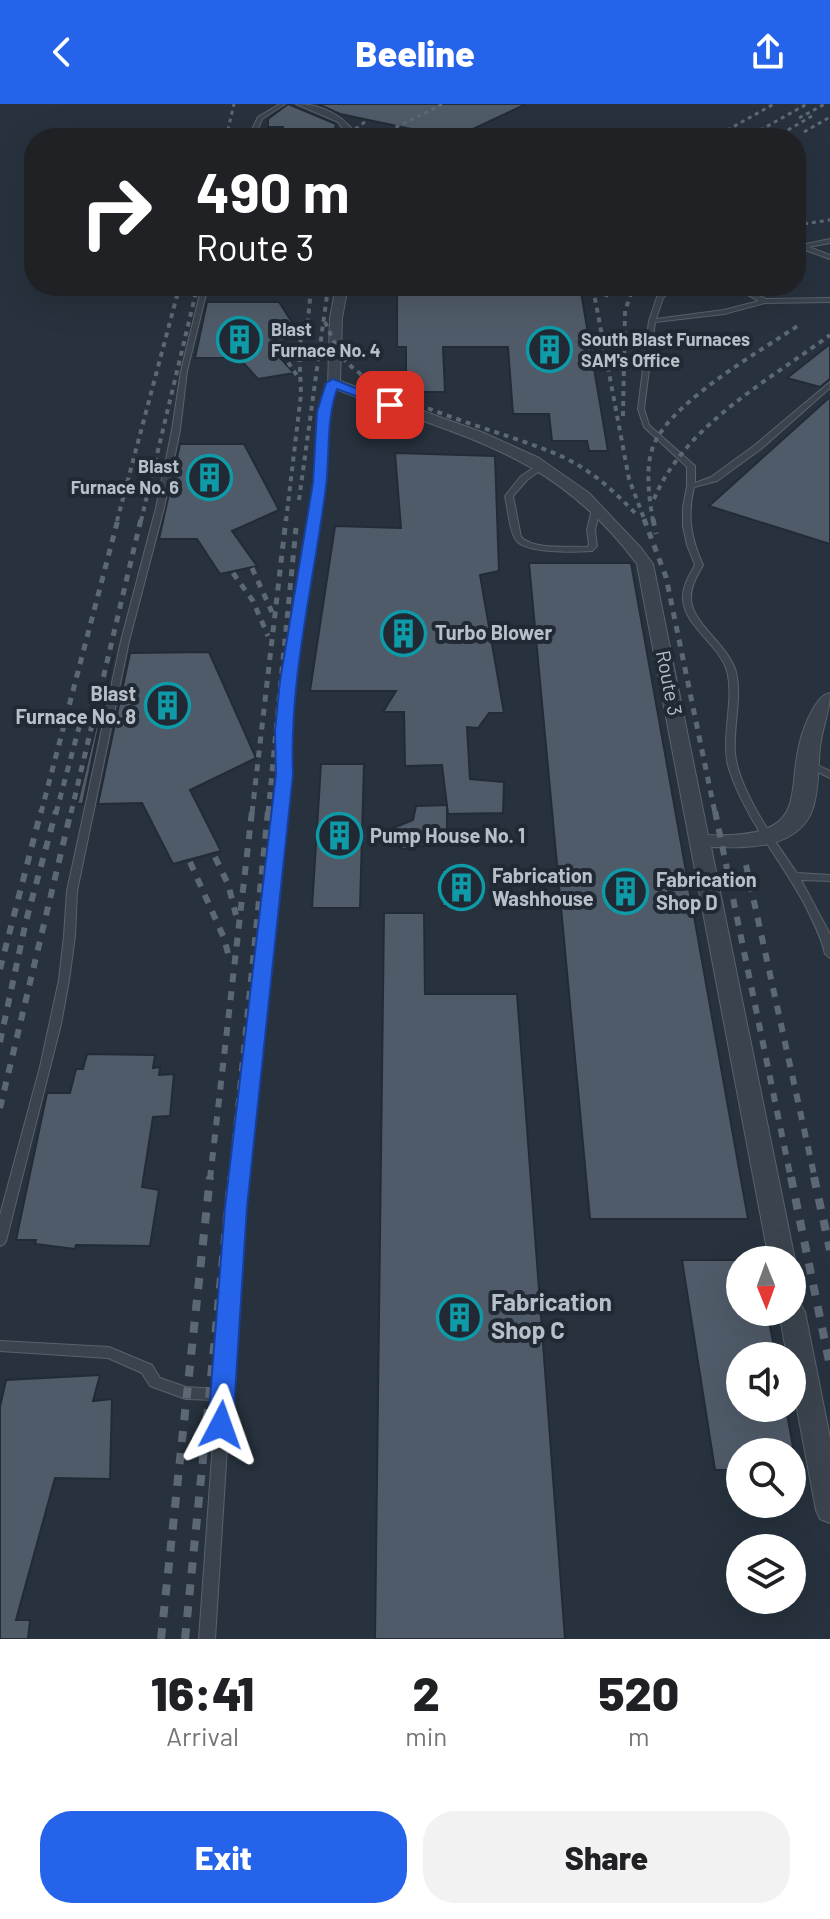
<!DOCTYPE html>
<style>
body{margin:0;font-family:Barlow,sans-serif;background:#f2f2f2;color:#202124;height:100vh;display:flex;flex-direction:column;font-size:30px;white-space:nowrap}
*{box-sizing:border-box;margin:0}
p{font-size:26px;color:#757577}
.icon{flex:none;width:44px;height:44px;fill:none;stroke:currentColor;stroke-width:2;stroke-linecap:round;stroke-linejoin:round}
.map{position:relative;height:1535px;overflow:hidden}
.side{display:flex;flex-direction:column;background:#fff;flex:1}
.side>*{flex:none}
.hud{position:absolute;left:24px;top:24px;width:782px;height:168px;border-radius:32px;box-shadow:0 8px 32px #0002;background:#202124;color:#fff;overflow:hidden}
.needle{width:52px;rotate:179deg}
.fabs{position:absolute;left:726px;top:1142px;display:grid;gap:16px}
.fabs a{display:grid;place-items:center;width:80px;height:80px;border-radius:50%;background:#fff;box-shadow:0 8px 32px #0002;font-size:40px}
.pin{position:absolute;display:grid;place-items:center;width:68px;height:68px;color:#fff;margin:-34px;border-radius:16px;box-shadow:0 4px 12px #0006}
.me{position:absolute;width:88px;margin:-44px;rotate:4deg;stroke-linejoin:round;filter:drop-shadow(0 0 6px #0008)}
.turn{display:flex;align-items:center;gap:28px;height:168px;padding:0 40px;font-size:36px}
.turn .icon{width:104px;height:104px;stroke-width:2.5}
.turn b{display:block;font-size:56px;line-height:68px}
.eta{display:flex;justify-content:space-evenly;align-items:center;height:136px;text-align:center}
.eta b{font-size:48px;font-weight:800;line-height:56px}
.button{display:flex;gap:16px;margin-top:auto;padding:16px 40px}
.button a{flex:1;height:92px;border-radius:32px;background:#2563eb;color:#fff;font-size:32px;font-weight:800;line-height:92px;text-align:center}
.button a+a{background:#f2f2f2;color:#202124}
header{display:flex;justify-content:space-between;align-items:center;height:104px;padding:0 40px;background:#2563eb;color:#fff;font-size:36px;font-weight:800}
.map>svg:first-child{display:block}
.building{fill:#505b69;stroke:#222b36;stroke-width:2}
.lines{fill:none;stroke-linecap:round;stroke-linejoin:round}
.service-casing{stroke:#59626c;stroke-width:2}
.minor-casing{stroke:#59626c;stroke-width:2}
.service{fill:#3b444e;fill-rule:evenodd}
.minor{fill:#3b444e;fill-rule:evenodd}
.rail-far4{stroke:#5d6875;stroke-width:3;stroke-dasharray:4 4;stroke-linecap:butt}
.rail-far3{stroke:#5d6875;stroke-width:4;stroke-dasharray:5 5;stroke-linecap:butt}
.rail-far2{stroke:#5d6875;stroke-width:5;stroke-dasharray:7 7;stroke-linecap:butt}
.rail-far1{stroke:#5d6875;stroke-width:6;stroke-dasharray:9 9;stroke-linecap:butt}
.rail{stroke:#5d6875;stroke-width:8;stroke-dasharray:11 11;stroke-linecap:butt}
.route{fill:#2563eb;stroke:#184099;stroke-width:2}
.labels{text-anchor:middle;stroke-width:8;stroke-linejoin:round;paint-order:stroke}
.far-poi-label{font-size:18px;font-weight:bold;fill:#b7bfc9;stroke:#202934;text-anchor:start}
.poi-label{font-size:20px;font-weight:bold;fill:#b7bfc9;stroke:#202934;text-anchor:start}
.street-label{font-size:20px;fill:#b7bfc9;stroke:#202934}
.near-poi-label{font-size:24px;font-weight:bold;fill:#b7bfc9;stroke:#202934;text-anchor:start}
</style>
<header><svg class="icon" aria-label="back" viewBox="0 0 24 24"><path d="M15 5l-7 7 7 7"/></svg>Beeline<svg class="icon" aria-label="share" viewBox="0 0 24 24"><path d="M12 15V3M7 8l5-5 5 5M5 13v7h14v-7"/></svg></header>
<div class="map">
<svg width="830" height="1535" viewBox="0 0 830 1535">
<rect width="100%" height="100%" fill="#27323e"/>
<!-- building -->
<g class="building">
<polygon points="288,0 336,20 334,29 324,33 284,33 283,23 268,23 268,15"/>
<polygon points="318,0 526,0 454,34 340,10"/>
<polygon points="397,182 580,182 608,347 589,347 587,337 552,337 549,310 513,310 508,243 443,243 445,288 406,288 406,243 397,243"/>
<polygon points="207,198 279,198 300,231 270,243 294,269 258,275 239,254 195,254"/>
<polygon points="830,240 830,275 820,283 787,274"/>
<polygon points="830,293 830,440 709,402"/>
<polygon points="180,340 244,340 279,406 232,427 257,462 220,470 197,435 159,435"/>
<polygon points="395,349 495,352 499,467 480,471 504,609 489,609 478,624 467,623 470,675 504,678 503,709 448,710 442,661 405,662 404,608 383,608 396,587 310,587 335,422 401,424"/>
<polygon points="529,459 631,459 748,1115 590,1115"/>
<polygon points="209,548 256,654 190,686 221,747 173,760 142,699 98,700 130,549"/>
<polygon points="114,549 83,700 77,700"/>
<polygon points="321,660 364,660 360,804 312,804"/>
<polygon points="447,701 447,727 436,727 428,741 403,745 383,734 393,724 413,716 416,702"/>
<polygon points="442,766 470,766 473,802 442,802"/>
<polygon points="384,809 424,809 425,890 517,890 565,1535 375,1535"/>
<polygon points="87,950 155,951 153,964 160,963 159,971 174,970 170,1012 153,1013 142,1083 159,1086 150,1142 76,1141 75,1145 35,1140 36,1136 16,1136 47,989 70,989 76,965 83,965"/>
<polygon points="682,1156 740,1156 740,1208 767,1208 776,1252 740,1252 740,1304 786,1304 794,1348 740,1348 740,1366 715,1366"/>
<polygon points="100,1271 93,1297 112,1295 110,1375 55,1374 16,1516 30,1516 28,1535 0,1535 0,1303 6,1276"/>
</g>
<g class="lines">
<defs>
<g id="service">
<polygon points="280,0 285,0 262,15 254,34 248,34 258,13"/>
<polygon points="352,27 412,32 415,34 394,34 350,30"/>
<polygon points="830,135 830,139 809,143 830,151 830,155 802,145 796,146 796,142"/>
<polygon points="202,182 208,182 187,267 180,326 164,404 129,537 77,787 75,832 69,876 61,920 6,1137 4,1140 0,1142 0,1111 40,963 59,876 64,832 67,787 121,537 156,404 172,326 181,267"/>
<path d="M668,182H674L663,194L656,215L724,206L759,197L748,191L744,182H750L753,189L766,195L830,194V198L765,199L724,210L655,218L644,305L649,321L695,362V379L711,373L755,341L830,278V284L761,345L717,377L694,383C687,412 691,435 703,461C697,472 690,483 691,495C692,520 728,540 736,568C742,594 733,622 735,649C738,685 776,739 797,769L830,771V777L801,776L830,830V854L825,850C821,831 812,816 804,799C780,755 745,714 729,665C720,634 735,597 727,567C719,540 684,522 683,495C682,483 689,472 695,461L687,441L683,422V403L687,382V363L644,323L638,305L649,217L657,193Z"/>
<path d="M333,277L336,279C323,323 326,368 319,413C312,466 300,518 294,572C290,604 289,637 289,670L242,1103L215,1535H199L216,1296L186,1295L150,1282L142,1269L108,1254L0,1247V1237L109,1243L152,1261L160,1274L186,1283L217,1285L230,1103L279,670V637L285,572L312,411L321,311L330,279Z"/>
<path d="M538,361L545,363L527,376L513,392L521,433C534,446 569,442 587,443L589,441L587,426L592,405L596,403L600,405L595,426L597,442L592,447C576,448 525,450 516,436C509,427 508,404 505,392L521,372Z"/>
<polygon points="809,657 830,667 830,674 806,662 804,660 806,658"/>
</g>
<g id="minor">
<path d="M296,0C324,0 344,12 359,34H349L338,18Z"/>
<path d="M336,182H348L342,214L340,277L484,329L539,354L589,389L641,444L653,460L708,731C830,735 772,677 813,605C818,597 821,591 830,589C830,608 822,624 820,643C818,663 819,685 813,704C799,746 746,744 711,743L795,1156L792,1161V1156H769L637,460C550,343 455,333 328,282L330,214Z"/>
<polygon points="792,1197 801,1201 805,1208 830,1334 830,1419 820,1415 816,1406 792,1278 792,1252 787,1252 779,1208 792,1208"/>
</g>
</defs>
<!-- service casing -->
<use href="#service" class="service-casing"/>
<!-- minor casing -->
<use href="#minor" class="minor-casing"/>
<!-- service -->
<use href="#service" class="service"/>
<!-- minor -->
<use href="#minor" class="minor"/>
<!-- rail-far4 -->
<g class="rail-far4">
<polyline points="799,14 825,0"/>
<polyline points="804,28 830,13"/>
<polyline points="226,34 234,0"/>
<polyline points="342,34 368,16"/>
<polyline points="374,34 443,0"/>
<polyline points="416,34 428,29"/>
<polyline points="713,34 774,0"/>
<polyline points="746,34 807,0"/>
<polyline points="774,34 812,12"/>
<polyline points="796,121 830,116"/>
<polyline points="593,182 594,186"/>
<polyline points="178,186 179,182"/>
<polyline points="196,186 197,182"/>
<polyline points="311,186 311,182"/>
<polyline points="328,186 328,182"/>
<polyline points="607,186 608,182"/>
<polyline points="632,186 633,182"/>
</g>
<!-- rail-far3 -->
<g class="rail-far3">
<polyline points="593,184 629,375 645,417"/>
<polyline points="606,193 608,184"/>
<path d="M325,218C330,229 335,241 341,251C375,299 507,327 563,353C592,367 613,386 635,409"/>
<polyline points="277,242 298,273"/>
<polyline points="623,312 625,207 633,184"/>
<path d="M654,395C685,321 768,277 830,231"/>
<polyline points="299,396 328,184"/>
<polyline points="117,417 179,184"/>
<polyline points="141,417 197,184"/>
<polyline points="286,417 301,290 299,241 308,216 311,184"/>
<path d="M653,417C649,393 644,361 655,338C676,295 759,248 799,221"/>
</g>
<!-- rail-far2 -->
<g class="rail-far2">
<polyline points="644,415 666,473 715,709"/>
<polyline points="653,415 656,430"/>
<polyline points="252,464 272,508"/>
<polyline points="233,469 253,497 268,532"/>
<polyline points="41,709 118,415"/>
<polyline points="56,709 84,605"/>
<polyline points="71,709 141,415"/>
<polyline points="252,709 286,415"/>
<polyline points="268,709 296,424"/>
</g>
<!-- rail-far1 -->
<g class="rail-far1">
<polyline points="715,707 791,1075"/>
<polyline points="215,753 228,780 236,811"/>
<polyline points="190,758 224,834 230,857"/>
<polyline points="746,761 815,1075"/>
<polyline points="0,865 41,707"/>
<polyline points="0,938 26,817 56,707"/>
<polyline points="0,1004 71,707"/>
<polyline points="210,1075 252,707"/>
<polyline points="231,1075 268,707"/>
</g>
<!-- rail -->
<g class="rail">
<polyline points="791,1073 830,1262"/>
<polyline points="814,1073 830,1146"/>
<polyline points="161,1535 210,1073"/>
<polyline points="185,1535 231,1073"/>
</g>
</g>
<!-- route -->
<path class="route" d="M333,275L397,301L386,303L337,285C326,317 330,349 326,382C314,479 289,573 293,670L247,1103L233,1321L230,1329L221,1332L212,1329L208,1321L225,1103L276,670L275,627L280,577L313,379L317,308L326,279Z"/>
<!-- icons -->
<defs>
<symbol id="building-ring" viewBox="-11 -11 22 22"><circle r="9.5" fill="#202934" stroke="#0f9aa8" stroke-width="1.5"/><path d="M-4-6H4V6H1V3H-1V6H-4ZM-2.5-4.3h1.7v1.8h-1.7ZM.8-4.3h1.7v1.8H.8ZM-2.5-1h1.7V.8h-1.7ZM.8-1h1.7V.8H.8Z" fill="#0f9aa8"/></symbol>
</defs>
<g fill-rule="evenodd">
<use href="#building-ring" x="214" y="210" width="51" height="51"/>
<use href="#building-ring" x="524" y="220" width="51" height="51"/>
<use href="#building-ring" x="184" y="348" width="51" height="51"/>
<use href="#building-ring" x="378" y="504" width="51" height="51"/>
<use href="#building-ring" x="142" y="576" width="51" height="51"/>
<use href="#building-ring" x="314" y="706" width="51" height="51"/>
<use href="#building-ring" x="436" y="758" width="51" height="51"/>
<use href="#building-ring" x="600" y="762" width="51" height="51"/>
<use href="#building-ring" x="434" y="1188" width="51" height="51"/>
</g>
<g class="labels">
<!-- far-poi labels -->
<g class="far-poi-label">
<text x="271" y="232">Blast<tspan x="271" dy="21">Furnace No. 4</tspan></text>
<text x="581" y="242">South Blast Furnaces<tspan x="581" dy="21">SAM's Office</tspan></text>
<text x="179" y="369" text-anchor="end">Blast<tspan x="179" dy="21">Furnace No. 6</tspan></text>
</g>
<!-- poi labels -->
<g class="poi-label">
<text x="435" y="536">Turbo Blower</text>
<text x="136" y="597" text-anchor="end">Blast<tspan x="136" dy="23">Furnace No. 8</tspan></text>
<text x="370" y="739">Pump House No. 1</text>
<text x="492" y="779">Fabrication<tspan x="492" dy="23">Washhouse</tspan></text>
<text x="656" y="783">Fabrication<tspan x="656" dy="23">Shop D</tspan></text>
</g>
<!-- street labels -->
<g class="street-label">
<text transform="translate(669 579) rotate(79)" y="7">Route 3</text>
</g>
<!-- near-poi labels -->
<g class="near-poi-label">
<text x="491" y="1207">Fabrication<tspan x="491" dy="28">Shop C</tspan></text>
</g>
</g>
</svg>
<div class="fabs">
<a><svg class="needle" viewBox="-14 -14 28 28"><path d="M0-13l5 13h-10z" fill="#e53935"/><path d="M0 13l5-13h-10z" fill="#757577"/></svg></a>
<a><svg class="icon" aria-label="sound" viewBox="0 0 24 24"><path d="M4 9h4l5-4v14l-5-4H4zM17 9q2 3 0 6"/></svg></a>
<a><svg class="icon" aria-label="search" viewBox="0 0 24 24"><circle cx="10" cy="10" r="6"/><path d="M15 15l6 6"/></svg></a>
<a><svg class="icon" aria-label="layers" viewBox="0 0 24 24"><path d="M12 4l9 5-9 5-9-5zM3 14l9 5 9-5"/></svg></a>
</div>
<div class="pin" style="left:390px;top:301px;background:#d93025"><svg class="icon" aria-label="arrive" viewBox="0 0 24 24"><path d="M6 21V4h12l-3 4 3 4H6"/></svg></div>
<svg class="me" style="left:221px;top:1321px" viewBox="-20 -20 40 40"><path d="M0-17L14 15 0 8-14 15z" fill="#2563eb" stroke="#fff" stroke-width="4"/></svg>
<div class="hud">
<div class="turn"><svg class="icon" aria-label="right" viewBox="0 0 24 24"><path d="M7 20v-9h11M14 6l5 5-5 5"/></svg><div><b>490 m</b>Route 3</div></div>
</div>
</div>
<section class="side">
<div class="eta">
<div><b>16:41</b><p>Arrival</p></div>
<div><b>2</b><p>min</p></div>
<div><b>520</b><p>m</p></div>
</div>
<div class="button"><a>Exit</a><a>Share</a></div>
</section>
